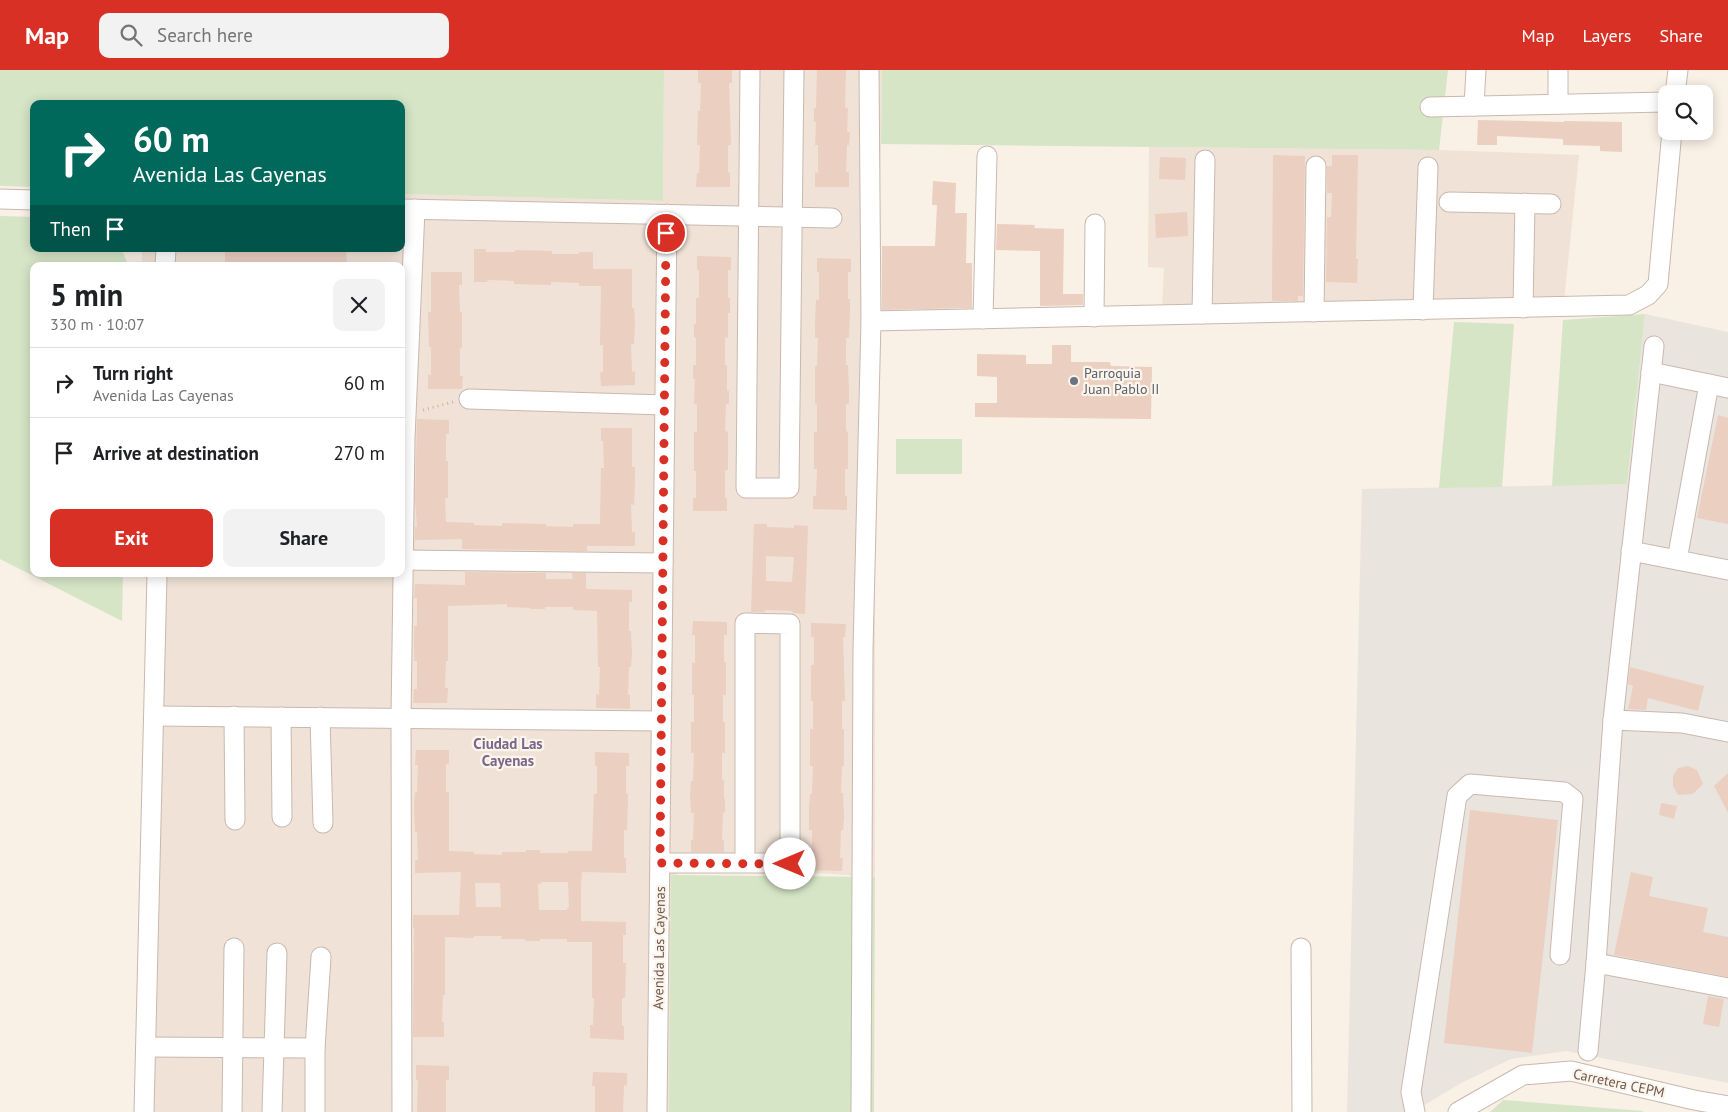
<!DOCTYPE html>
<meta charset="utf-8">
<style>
body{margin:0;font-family:"PT Sans",sans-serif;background:#f2f2f2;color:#202124;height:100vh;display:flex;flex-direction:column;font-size:19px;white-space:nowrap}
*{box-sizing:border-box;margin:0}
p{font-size:16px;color:#757577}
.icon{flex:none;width:28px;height:28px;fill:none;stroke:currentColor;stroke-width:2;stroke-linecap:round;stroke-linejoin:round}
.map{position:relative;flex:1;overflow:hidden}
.side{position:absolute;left:30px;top:192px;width:375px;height:315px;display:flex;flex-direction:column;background:#fff;border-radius:10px;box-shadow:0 2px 12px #0003}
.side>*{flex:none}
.banner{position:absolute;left:30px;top:30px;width:375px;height:152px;border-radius:10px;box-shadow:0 2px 12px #0003;background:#00695c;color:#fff;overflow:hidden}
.fabs{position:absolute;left:1658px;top:15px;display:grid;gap:10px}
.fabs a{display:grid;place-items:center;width:55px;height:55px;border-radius:10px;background:#fff;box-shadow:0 2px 12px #0003;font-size:25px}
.pin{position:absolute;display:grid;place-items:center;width:42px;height:42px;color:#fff;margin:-21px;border:2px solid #fff;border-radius:50%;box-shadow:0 1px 5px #0007}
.me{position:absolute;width:55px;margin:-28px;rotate:270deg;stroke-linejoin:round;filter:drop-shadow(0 0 4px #0008)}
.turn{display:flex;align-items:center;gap:18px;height:105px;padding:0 20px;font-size:22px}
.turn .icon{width:65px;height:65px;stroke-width:2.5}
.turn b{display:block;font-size:35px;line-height:42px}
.then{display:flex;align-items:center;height:48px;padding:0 20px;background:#0003;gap:10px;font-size:19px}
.round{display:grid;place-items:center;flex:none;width:52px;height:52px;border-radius:10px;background:#f2f2f2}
.headline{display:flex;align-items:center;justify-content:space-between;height:85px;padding:0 20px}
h1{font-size:30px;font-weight:700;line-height:38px}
.cta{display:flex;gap:10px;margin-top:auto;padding:10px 20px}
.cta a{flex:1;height:58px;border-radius:10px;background:#d93025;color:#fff;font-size:20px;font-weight:700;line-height:58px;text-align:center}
.cta a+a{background:#f2f2f2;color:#202124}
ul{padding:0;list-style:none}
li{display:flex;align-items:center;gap:15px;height:70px;padding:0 20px;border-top:1px solid #e0e0e0}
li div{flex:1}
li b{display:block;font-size:19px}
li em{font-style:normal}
header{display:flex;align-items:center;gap:30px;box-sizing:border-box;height:70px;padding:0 25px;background:#d93025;color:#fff}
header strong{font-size:24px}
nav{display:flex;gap:28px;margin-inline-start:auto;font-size:18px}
.search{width:350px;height:45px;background:#f2f2f2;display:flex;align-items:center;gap:12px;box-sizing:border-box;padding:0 18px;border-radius:10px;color:#757577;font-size:19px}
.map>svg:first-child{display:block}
.residential{fill:#f0e2d6}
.industrial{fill:#eae4df}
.green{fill:#d5e5c6}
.building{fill:#ebcfc1;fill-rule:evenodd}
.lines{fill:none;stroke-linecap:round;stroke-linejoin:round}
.minor-casing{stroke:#c9b8ae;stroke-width:21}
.path{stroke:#d0b2a5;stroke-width:3;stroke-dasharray:1 4;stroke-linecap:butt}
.minor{stroke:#fff;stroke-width:19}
.route{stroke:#d93025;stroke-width:9;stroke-dasharray:0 16.2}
.worship-dot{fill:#6b7280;stroke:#fcf5ec;stroke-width:2}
.labels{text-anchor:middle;stroke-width:4.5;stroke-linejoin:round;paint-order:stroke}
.worship-label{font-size:14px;fill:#5b616d;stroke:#fcf5ec;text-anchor:start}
.street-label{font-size:14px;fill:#6f584e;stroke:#fcf5ec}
.neighbourhood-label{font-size:15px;font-weight:bold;fill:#7c668c;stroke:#fcf5ec}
</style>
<header>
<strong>Map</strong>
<div class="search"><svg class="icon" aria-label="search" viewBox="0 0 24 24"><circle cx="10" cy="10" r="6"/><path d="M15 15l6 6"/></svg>Search here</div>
<nav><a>Map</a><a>Layers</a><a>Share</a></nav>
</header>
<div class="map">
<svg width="1728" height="1042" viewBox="0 0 1728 1042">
<rect width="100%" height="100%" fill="#f9f0e6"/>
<!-- residential -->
<g class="residential">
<polygon points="664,0 882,0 875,435 875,807 677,793 670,1042 153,1042 150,504 401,504 401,196 142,196 142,179 401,179 401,124 663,131"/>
<polygon points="1149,77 1439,80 1579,85 1564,231 1162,240 1164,198 1148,197"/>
</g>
<!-- industrial -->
<polygon class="industrial" points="1645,244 1728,262 1728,1013 1566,981 1511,989 1461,1013 1413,1042 1347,1042 1362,419 1627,414"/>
<!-- green -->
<g class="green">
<polygon points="0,0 664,0 663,131 401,124 401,34 34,34 34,117 0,116"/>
<polygon points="882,0 1448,0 1439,80 881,74"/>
<polygon points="0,146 34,147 34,179 122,179 128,196 34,196 34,504 123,504 122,551 0,489"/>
<polygon points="1645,244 1627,414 1552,416 1563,250"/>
<polygon points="1454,252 1514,254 1502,417 1439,418"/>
<rect x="896" y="369" width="66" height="35"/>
<polygon points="671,805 875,807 874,1042 669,1042"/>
<polygon points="1503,1030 1643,1041 1643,1042 1490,1042"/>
</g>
<!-- building -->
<g class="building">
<polygon points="698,0 732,0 732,13 729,13 731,75 728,75 728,102 730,103 730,117 696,117 697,103 699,103 700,75 697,75 698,41 700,41 701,13 698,13"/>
<polygon points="817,0 846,0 845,38 848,38 847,62 850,62 849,75 847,75 846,102 849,102 849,117 815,117 815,102 818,103 818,75 815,75 816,52 814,52 814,38 816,38"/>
<polygon points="1478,50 1564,52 1564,51 1622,52 1622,82 1600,81 1600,76 1563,75 1563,69 1497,66 1497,75 1477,75"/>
<polygon points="1273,85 1305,86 1303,226 1298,226 1298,231 1272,231"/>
<polygon points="1332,85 1358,85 1356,189 1358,189 1357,213 1326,212 1327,147 1331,147 1332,123 1327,123 1327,96 1332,96"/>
<polygon points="1160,87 1186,88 1185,110 1159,109"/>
<polygon points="933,111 956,113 955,143 967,143 966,193 972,193 972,238 882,240 882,176 935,176 937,135 932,135"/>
<polygon points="1187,142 1188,166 1156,168 1155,144"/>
<polygon points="997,154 1035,155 1034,158 1064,159 1063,224 1083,224 1083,235 1040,236 1040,181 996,180"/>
<polygon points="225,179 346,179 347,196 225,196"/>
<polygon points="474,179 486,179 486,182 515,182 515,180 552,181 552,184 579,184 579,182 593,182 593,199 632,199 632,238 634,238 635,254 634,274 631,274 632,302 635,301 635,315 601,316 600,302 603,302 603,275 600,275 601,216 579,216 579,213 551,212 551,215 514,214 514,211 488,210 487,212 474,212"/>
<polygon points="697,186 731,187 731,200 728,200 728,228 730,228 730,243 728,243 728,268 725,267 725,295 727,295 727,321 729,321 729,334 726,334 725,361 728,362 728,400 725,400 725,428 727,428 727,441 693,441 693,428 696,428 696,401 694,401 694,362 697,362 697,334 694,334 695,309 693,309 693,295 696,295 696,268 694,267 694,254 696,254 696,228 699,228 699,200 697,200"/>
<polygon points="817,188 851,189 851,202 848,202 848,229 850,229 850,244 849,268 846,268 846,295 848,295 849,321 849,334 846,334 846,361 848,362 848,399 845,399 845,426 847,426 847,440 813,439 813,426 816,426 817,399 814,399 814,362 817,362 817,334 815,334 815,296 817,296 818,268 815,268 815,254 816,230 819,230 819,202 817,202"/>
<polygon points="431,202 462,202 462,215 459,215 460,242 462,242 462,278 460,278 460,306 463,306 462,319 428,319 428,305 431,305 431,277 429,277 428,242 431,242"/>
<polygon points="1052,275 1071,275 1071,292 1110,292 1111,296 1152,297 1151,349 975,347 975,333 997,333 997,307 977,306 977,284 1026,285 1026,294 1052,294"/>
<polygon points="1718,345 1728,348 1728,454 1697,448"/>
<polygon points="417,349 449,350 449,364 446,364 446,391 448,391 448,428 445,428 446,452 474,453 474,455 502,456 502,453 546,454 546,456 573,457 573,454 600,454 601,398 604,398 603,371 601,371 601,358 632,358 632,397 635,397 635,411 634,435 631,434 632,462 635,462 635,476 587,476 587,481 462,479 462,469 415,470 415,457 417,457 415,429"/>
<path d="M754,454H767V457L794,458V455L808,456L805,544L793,543L792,541L765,540V542H751ZM766,486L794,487L792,512L766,511Z"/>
<polygon points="465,502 546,503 546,509 573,509 572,503 586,503 586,519 632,520 632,532 629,532 629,561 631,561 632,583 631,597 629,597 628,625 630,625 630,639 596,638 596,624 599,625 600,597 598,597 597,541 573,540 573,537 545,537 545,539 530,539 530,538 507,537 507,534 448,536 448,591 446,591 445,618 448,618 447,633 413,633 414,619 417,619 417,591 414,591 414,556 417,556 417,528 414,528 415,514 465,515"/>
<polygon points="693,551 727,552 727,565 724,565 724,592 726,592 726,625 723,625 723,652 725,652 725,683 722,683 722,710 724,710 724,729 725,729 725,743 723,742 722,770 724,770 724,782 691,782 691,770 693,770 694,743 691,743 690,725 691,711 693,711 694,683 691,683 691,652 694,652 694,625 692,625 692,593 695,593 695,565 692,565"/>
<polygon points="811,553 846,554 845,567 843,567 845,631 842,631 842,659 844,659 844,696 842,696 841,723 843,723 844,747 843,760 841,760 840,788 843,788 842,801 809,800 809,788 812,788 812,760 809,760 809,738 810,724 812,724 813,696 810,696 810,659 813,659 813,631 811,631 811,595 814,595 814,567 811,567"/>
<polygon points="1630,597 1704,616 1698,641 1648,628 1646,640 1628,639 1633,616 1628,614"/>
<path d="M416,680H449V694H446V722H449V781L474,782V784L502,785V782H526V780H540V783H568V781H592L594,724H597V696H595V682L629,683V696H626V723L628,724L627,760H624V788H626V803L582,802L581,815V851L626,852V865H623V893H626L625,928H622V956H624V970L590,968V955H593L594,928H592V872H567V869H540V871H525V869H501L502,866H474V868L445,867V925H443L442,952H444V967H413L414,859L413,858V845H459L461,802L415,803V790H418L417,762H415L414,735L415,722H417L418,695H415ZM541,812H568L569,838H567V840H539L538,814H541ZM475,813H500L501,837H476Z"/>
<polygon points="1688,696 1697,700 1703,714 1693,724 1678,725 1673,716 1673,706 1678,698"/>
<polygon points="1728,703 1728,743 1714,716"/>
<polygon points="1661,733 1677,736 1674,749 1659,745"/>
<polygon points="1470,740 1558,750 1532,983 1444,973"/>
<polygon points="1631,802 1653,807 1649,826 1708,838 1703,862 1728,867 1728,907 1614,885"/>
<polygon points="1708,926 1724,929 1719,957 1703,954"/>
<polygon points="416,995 449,996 449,1010 446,1010 446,1042 417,1042 418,1010 416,1010"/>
<polygon points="593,1002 627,1003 627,1016 624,1015 623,1042 595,1042 595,1016 592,1016"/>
</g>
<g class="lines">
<defs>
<g id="minor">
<polyline points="750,0 746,418 789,418 794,0"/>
<polyline points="1675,24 1678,0"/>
<polyline points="1558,34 1558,0"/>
<polyline points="1474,36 1476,0"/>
<polyline points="1430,37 1666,32"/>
<polyline points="0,129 34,130"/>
<polyline points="1449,132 1551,134"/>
<polyline points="401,139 832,148"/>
<polyline points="165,196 166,179"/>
<polyline points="1523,238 1525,133"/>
<polyline points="1423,240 1428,97"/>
<polyline points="1314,242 1316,96"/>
<polyline points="1202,244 1205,90"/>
<polyline points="1094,247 1095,154"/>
<polyline points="983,249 987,86"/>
<polyline points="871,251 1629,235 1648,225 1658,214 1672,61"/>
<polyline points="1651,302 1728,318"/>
<polyline points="469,329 665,335"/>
<polyline points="1631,481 1728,500"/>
<polyline points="403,490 663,493"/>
<polyline points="1677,490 1709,314"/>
<polyline points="154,646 661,651"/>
<polyline points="234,646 235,750"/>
<polyline points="281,647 282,747"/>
<polyline points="320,647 323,753"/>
<polyline points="1613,650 1654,276"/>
<polyline points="660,793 790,793 790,554 745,553 745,793"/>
<polyline points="1301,878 1302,1042"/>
<polyline points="1596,893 1728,918"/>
<polyline points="146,977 315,978 315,1042"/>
<polyline points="315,978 321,887"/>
<polyline points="1588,981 1596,893 1613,650 1682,653 1728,662"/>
<polyline points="144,1042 157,504"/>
<polyline points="232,1042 234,878"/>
<polyline points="272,1042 277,883"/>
<polyline points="402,1042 401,648 405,368 415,139"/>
<polyline points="657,1042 667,144"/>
<polyline points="861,1042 863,580 871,251 869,0"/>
<polyline points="1415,1042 1411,1022 1457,726 1470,714 1564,722 1573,729 1560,885"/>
<polyline points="1458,1042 1523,1005 1571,1001 1694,1030 1728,1036"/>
</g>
</defs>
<!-- minor casing -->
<use href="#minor" class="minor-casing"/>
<!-- path -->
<polyline class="path" points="423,340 453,332"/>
<!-- minor -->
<use href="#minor" class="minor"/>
</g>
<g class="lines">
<!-- route -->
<polyline class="route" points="666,163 660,793 790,794"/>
</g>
<!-- markers -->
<circle class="worship-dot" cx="1074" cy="311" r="5"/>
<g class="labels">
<!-- worship labels -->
<g class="worship-label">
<text x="1084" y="308">Parroquia<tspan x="1084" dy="16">Juan Pablo II</tspan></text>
</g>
<!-- street labels -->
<g class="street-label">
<text transform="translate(659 878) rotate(-89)" y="5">Avenida Las Cayenas</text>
<text transform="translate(1619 1013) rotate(12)" y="5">Carretera CEPM</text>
</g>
<!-- neighbourhood labels -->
<g class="neighbourhood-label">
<text x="508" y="679">Ciudad Las<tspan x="508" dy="17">Cayenas</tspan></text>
</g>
</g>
</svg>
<div class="fabs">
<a><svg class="icon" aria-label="search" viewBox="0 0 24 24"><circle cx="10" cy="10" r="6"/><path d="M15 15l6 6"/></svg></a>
</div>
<div class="pin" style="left:666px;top:163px;background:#d93025"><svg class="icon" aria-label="arrive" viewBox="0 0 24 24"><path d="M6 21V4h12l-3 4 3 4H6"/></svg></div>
<svg class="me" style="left:790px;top:794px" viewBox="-20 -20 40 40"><circle r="19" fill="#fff"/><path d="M0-13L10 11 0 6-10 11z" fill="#d93025"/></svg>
<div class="banner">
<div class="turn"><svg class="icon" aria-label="right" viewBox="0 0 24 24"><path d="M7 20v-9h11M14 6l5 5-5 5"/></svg><div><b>60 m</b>Avenida Las Cayenas</div></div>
<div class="then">Then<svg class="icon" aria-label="arrive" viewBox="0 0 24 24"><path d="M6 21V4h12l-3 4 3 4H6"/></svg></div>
</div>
<section class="side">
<div class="headline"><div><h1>5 min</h1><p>330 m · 10:07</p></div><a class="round"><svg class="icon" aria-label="close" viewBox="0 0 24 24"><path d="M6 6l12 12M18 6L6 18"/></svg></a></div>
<ul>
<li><svg class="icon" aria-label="right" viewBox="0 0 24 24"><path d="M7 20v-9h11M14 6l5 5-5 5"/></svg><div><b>Turn right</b><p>Avenida Las Cayenas</p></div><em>60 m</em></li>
<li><svg class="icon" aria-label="arrive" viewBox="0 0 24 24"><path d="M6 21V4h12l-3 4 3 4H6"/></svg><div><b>Arrive at destination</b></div><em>270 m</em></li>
</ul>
<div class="cta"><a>Exit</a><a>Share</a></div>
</section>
</div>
